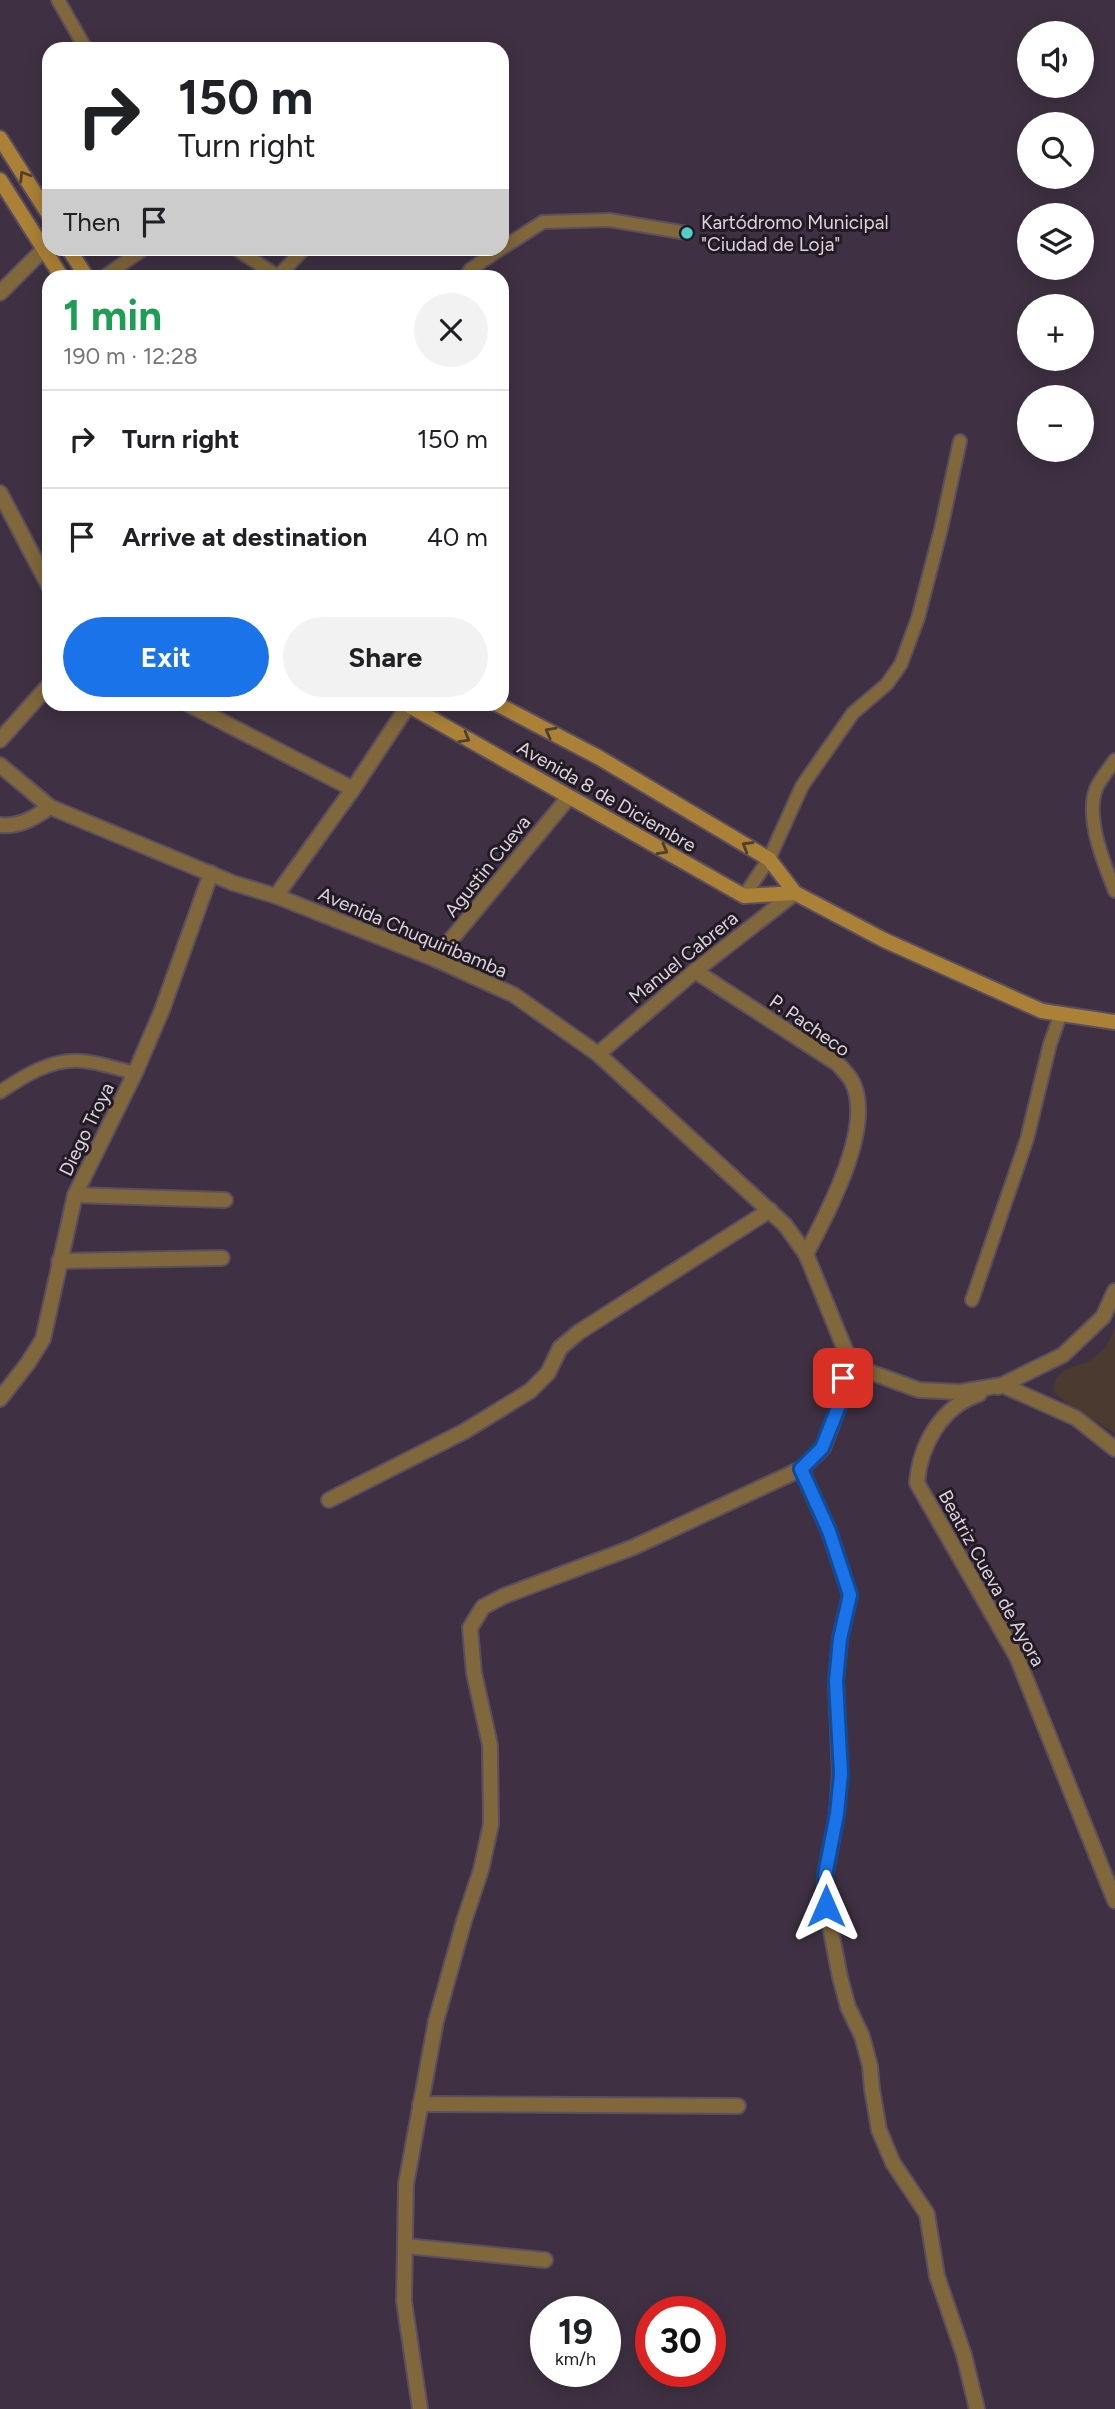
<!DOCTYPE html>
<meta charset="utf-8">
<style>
body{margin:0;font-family:Figtree,sans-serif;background:#f2f2f2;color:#202124;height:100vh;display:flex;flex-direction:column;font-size:26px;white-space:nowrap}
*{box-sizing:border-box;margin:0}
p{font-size:23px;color:#757577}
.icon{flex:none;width:38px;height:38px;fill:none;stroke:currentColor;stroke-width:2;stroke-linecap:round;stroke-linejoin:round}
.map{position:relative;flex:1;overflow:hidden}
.details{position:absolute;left:42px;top:270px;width:467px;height:441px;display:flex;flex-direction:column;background:#fff;border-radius:21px;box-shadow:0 4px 18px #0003}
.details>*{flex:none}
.top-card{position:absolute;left:42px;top:42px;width:467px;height:214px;border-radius:21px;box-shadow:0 4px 18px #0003;background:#fff;color:#202124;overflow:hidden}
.fabs{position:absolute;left:1017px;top:21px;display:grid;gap:14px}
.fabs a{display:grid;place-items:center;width:77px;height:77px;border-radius:50%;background:#fff;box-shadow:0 4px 18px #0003;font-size:35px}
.speed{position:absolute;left:530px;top:2296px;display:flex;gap:14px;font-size:35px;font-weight:700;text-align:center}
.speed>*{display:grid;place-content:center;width:91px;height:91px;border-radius:50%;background:#fff;box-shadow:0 4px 18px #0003;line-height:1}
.speed small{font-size:18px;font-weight:400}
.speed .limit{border:10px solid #d22;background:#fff;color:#111}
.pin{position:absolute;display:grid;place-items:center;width:60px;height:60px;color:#fff;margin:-30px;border-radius:14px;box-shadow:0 4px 10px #0006}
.me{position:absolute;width:77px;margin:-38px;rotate:0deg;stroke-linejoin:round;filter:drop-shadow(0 0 5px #0008)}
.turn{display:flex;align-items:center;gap:24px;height:147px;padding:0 21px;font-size:32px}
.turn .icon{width:91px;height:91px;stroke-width:2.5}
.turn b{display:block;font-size:49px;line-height:60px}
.then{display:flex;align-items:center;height:66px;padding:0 21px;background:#0003;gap:14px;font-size:26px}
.round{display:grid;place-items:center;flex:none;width:74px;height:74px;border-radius:37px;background:#f2f2f2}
.head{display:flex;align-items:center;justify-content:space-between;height:119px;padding:0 21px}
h1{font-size:42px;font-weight:700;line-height:52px;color:#1e9e55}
.primary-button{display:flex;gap:14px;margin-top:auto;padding:14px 21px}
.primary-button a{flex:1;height:80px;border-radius:42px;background:#1a73e8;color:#fff;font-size:28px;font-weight:700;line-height:80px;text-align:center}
.primary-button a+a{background:#f2f2f2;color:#202124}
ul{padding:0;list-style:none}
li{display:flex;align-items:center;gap:21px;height:98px;padding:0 21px;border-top:2px solid #e0e0e0}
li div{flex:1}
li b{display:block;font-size:26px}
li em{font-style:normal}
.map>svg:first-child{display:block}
.education{fill:#4b3a2f}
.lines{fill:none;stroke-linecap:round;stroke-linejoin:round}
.service-casing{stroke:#5b4e5f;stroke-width:16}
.minor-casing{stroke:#5b4e5f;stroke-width:18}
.secondary-casing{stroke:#5b4e5f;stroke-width:18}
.service{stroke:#81673c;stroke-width:12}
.minor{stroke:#81673c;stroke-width:14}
.secondary{stroke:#ab8137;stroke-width:14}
.oneway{stroke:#523f2b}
.route-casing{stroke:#114b97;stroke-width:18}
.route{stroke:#1a73e8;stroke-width:12}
.poi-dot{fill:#53cdca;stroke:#221b24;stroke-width:2.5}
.labels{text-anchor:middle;stroke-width:6;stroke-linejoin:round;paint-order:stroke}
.poi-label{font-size:19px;fill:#dcd3df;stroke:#221b24;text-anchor:start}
.street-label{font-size:19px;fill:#dcd3df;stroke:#221b24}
</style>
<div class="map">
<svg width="1115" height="2409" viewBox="0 0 1115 2409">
<rect width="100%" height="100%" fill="#3f3143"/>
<!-- education -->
<polygon class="education" points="1115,1328 1115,1433 1070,1406 1053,1391 1055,1380 1064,1370 1088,1362 1106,1347"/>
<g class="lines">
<defs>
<g id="service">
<polyline points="58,0 86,49"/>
<polyline points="235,248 277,276"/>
<polyline points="502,248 543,222 609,220 687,233"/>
<polyline points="105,276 145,248"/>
<polyline points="278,276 305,248"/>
<polyline points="466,276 471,269 502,248"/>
<path d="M1115,760C1109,769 1100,779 1096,789C1085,817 1104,864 1115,891"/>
<polyline points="744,896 769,859 802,786 853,713 887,684 901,664 918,618 941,529 960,441"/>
<path d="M0,1092C24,1076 50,1059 81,1061C98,1062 117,1069 135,1073"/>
<polyline points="972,1300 1027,1139 1050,1044 1061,1013"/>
</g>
<g id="minor">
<polyline points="0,293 49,244"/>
<polyline points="0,493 49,586"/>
<polyline points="188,704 353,789"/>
<polyline points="0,740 49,685"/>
<polyline points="0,765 50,807 233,883 276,896 435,959 514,995 598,1054 785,1225 806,1254 846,1352 867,1371 919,1390 960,1392 1002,1385 1076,1418 1115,1449"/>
<path d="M0,825C20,827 34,818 50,807"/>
<polyline points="276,896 353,789 409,704"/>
<polyline points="435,959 569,797"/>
<path d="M695,971L838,1064C843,1070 852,1078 854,1086C872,1131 827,1214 806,1254"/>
<polyline points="598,1054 695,971 795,893"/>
<polyline points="75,1195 225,1200"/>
<polyline points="59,1261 222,1258"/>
<polyline points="998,1387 1063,1355 1103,1317 1115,1291"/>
<path d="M979,1394C941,1407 920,1445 917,1483L1017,1657L1115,1901"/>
<polyline points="0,1399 28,1363 43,1339 75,1195 135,1073 162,1010 211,873"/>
<polyline points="801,1469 829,1531 850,1595 840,1639 836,1681 840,1774 837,1814 825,1876 826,1906 840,1977 848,2007 862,2036 870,2066 872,2089 879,2130 893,2163 927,2214 937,2276 964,2355 977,2409"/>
<polyline points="329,1500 465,1431 530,1391 548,1373 560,1348 579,1332 770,1210"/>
<polyline points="420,2104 738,2106"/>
<polyline points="406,2246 545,2260"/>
<polyline points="420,2409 404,2301 406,2184 436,2021 464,1921 481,1870 491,1824 490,1745 474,1673 470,1628 483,1607 504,1596 634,1547 801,1469 823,1448 840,1403 846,1352"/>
</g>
<g id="secondary">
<polyline points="0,138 49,215"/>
<polyline points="0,180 61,276"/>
<polyline points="68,248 86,276"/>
<polyline points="406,704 744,896 795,893"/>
<polyline points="497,704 598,757 769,859 795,893 884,940 1042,1011 1115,1022"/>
</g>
</defs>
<!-- service casing -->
<use href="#service" class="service-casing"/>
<!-- minor casing -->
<use href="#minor" class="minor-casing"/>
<!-- secondary casing -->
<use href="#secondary" class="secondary-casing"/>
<!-- service -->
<use href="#service" class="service"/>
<!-- minor -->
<use href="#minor" class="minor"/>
<!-- secondary -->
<use href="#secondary" class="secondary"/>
</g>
<!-- one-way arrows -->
<defs><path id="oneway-chevron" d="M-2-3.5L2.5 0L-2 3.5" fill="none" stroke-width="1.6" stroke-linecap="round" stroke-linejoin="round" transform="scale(1.75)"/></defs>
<g class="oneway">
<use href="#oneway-chevron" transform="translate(24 176) rotate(-122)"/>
<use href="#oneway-chevron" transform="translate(550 732) rotate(-152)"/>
<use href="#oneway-chevron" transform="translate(465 738) rotate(30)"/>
<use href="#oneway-chevron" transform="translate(747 846) rotate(-149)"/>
<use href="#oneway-chevron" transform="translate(663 850) rotate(29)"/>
</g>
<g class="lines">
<defs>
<polyline id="route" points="826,1906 825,1875 837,1814 841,1774 836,1681 840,1639 850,1595 829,1531 801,1469 822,1448 840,1403 843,1378"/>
</defs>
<!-- route casing -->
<use href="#route" class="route-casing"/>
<!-- route -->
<use href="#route" class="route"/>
</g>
<!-- markers -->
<circle class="poi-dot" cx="687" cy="233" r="7"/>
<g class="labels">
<!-- poi labels -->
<g class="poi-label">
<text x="701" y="229">Kartódromo Municipal<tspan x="701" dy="22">"Ciudad de Loja"</tspan></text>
</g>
<!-- street labels -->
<g class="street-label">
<text transform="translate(607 796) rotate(30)" y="7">Avenida 8 de Diciembre</text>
<text transform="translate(487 866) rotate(-51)" y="7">Agustin Cueva</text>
<text transform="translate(413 932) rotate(23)" y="7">Avenida Chuquiribamba</text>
<text transform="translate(683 957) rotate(-39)" y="7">Manuel Cabrera</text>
<text transform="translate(810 1025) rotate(35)" y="7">P. Pacheco</text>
<text transform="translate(86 1129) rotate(-64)" y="7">Diego Troya</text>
<text transform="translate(992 1578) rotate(61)" y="7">Beatriz Cueva de Ayora</text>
</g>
</g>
</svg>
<div class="fabs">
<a><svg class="icon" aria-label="sound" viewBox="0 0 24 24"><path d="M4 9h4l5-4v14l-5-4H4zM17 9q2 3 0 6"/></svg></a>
<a><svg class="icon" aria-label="search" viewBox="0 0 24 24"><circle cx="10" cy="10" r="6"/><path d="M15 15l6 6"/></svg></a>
<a><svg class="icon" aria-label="layers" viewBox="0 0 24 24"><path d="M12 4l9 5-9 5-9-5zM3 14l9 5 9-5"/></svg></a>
<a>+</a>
<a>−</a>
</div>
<div class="speed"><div>19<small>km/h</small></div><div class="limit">30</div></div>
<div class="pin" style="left:843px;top:1378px;background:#d93025"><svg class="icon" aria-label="arrive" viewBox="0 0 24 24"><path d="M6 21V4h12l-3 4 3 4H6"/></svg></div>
<svg class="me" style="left:826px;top:1906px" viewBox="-20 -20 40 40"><path d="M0-17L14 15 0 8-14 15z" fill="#1a73e8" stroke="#fff" stroke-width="4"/></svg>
<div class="top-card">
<div class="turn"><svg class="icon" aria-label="right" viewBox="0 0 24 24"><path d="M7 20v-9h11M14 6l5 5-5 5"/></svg><div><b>150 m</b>Turn right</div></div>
<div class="then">Then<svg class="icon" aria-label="arrive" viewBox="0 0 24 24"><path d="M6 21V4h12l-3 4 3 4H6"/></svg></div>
</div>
<section class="details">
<div class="head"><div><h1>1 min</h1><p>190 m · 12:28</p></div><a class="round"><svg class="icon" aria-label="close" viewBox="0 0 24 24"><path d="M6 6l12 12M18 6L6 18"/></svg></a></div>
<ul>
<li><svg class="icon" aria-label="right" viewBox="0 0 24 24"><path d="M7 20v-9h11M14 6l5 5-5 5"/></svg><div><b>Turn right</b></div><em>150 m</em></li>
<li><svg class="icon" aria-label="arrive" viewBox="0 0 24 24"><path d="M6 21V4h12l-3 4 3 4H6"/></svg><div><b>Arrive at destination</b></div><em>40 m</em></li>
</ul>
<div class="primary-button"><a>Exit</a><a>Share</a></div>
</section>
</div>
